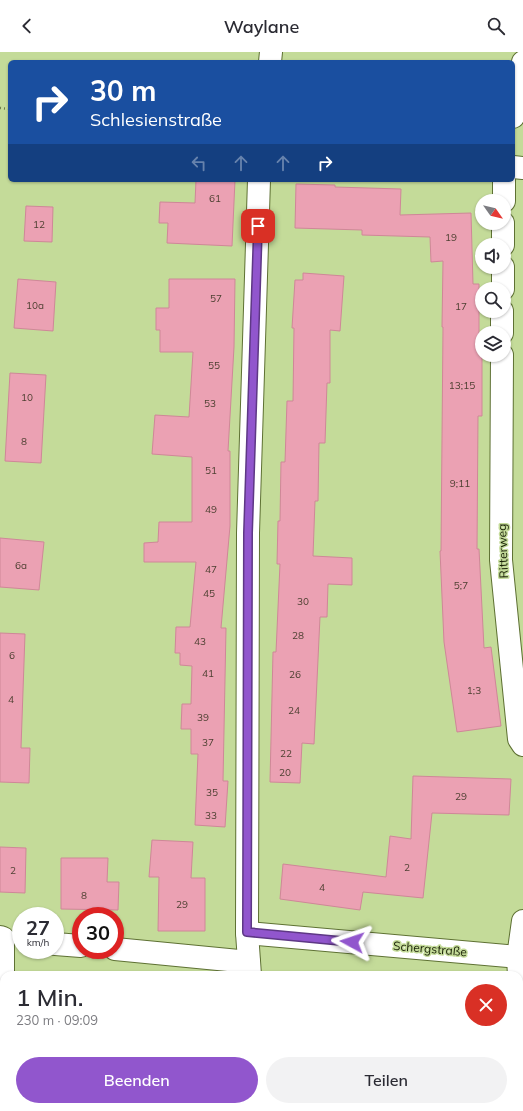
<!DOCTYPE html>
<html lang="de">
<meta charset="utf-8">
<style>
body{margin:0;font-family:Mulish,sans-serif;background:#f2f2f3;color:#2b2b33;height:100vh;display:flex;flex-direction:column;font-size:15px;white-space:nowrap}
*{box-sizing:border-box;margin:0}
p{font-size:13px;color:#7c7c81}
.icon{flex:none;width:22px;height:22px;fill:none;stroke:currentColor;stroke-width:2;stroke-linecap:round;stroke-linejoin:round}
.map{position:relative;flex:1;overflow:hidden}
.sheet{position:absolute;left:0px;top:919px;width:523px;height:140px;display:flex;flex-direction:column;background:#fff;border-radius:12px 12px 0 0;box-shadow:0 1px 3px #0004}
.sheet>*{flex:none}
.hud{position:absolute;left:8px;top:8px;width:507px;height:122px;border-radius:6px;box-shadow:0 1px 3px #0004;background:#1a4fa0;color:#fff;overflow:hidden}
.needle{width:26px;rotate:124deg}
.buttons{position:absolute;left:475px;top:142px;display:grid;gap:8px}
.buttons a{display:grid;place-items:center;width:36px;height:36px;border-radius:50%;background:#fff;box-shadow:0 1px 3px #0004;font-size:20px}
.speed{position:absolute;left:12px;top:855px;display:flex;gap:8px;font-size:20px;font-weight:700;text-align:center}
.speed>*{display:grid;place-content:center;width:52px;height:52px;border-radius:50%;background:#fff;box-shadow:0 1px 3px #0004;line-height:1}
.speed small{font-size:10px;font-weight:400}
.speed .limit{border:6px solid #d22;background:#fff;color:#111}
.pin{position:absolute;display:grid;place-items:center;width:34px;height:34px;color:#fff;margin:-17px;border-radius:8px;box-shadow:0 2px 6px #0006}
.me{position:absolute;width:44px;margin:-22px;rotate:275deg;stroke-linejoin:round;filter:drop-shadow(0 0 3px #0008)}
.turn{display:flex;align-items:center;gap:14px;height:84px;padding:0 16px;font-size:18px}
.turn .icon{width:52px;height:52px;stroke-width:2.5}
.turn b{display:block;font-size:28px;line-height:34px}
.lanes{display:flex;align-items:center;height:38px;padding:0 16px;background:#0003;justify-content:center;gap:20px;direction:ltr}
.lanes .off{opacity:.35}
.round{display:grid;place-items:center;flex:none;width:42px;height:42px;border-radius:21px;background:#f2f2f3}
.overview{display:flex;align-items:center;justify-content:space-between;height:68px;padding:0 16px}
h1{font-size:24px;font-weight:600;line-height:30px}
.action{display:flex;gap:8px;margin-top:auto;padding:8px 16px}
.action a{flex:1;height:46px;border-radius:24px;background:#9156cd;color:#fff;font-size:16px;font-weight:600;line-height:46px;text-align:center}
.action a+a{background:#f2f2f3;color:#2b2b33}
header{display:flex;justify-content:space-between;align-items:center;height:52px;padding:0 16px;background:#fff;font-size:18px;font-weight:600}
.map>svg:first-child{display:block}
.building{fill:#eba1b3;stroke:#cf8798}
.lines{fill:none;stroke-linecap:round;stroke-linejoin:round}
.minor-casing{stroke:#5e7133;stroke-width:24}
.path{stroke:#6a794c;stroke-width:2.5;stroke-dasharray:1 3;stroke-linecap:butt}
.minor{stroke:#fff;stroke-width:22}
.route-casing{stroke:#5e3885;stroke-width:10}
.route{stroke:#9156cd;stroke-width:7}
.labels{text-anchor:middle;stroke-width:3;stroke-linejoin:round;paint-order:stroke}
.number-label{font-size:10px;fill:#4e4032}
.street-label{font-size:12px;fill:#192007;stroke:#c4db99}
</style>
<header><svg class="icon" aria-label="back" viewBox="0 0 24 24"><path d="M15 5l-7 7 7 7"/></svg>Waylane<svg class="icon" aria-label="search" viewBox="0 0 24 24"><circle cx="10" cy="10" r="6"/><path d="M15 15l6 6"/></svg></header>
<div class="map">
<svg width="523" height="1059" viewBox="0 0 523 1059">
<rect width="100%" height="100%" fill="#c4db99"/>
<!-- building -->
<g class="building">
<polygon points="196,128 235,128 232,194 167,191 168,171 159,171 160,150 195,151"/>
<polygon points="296,132 335,133 335,135 401,137 400,163 471,161 473,232 479,232 479,293 482,293 482,364 478,364 477,497 479,497 484,596 491,595 501,674 457,680 444,590 440,499 441,499 443,275 442,275 443,209 431,210 430,185 362,183 362,178 295,176"/>
<polygon points="26,154 53,155 52,190 24,189"/>
<polygon points="303,221 344,224 340,279 330,278 330,331 327,331 325,391 319,391 318,449 315,449 313,504 352,506 352,533 328,532 327,565 320,565 314,692 302,691 300,731 270,730 273,600 276,600 280,512 277,512 278,469 280,469 281,410 285,410 287,349 293,349 294,276 292,276 295,228 303,228"/>
<polygon points="18,227 56,230 53,279 14,276"/>
<polygon points="169,227 235,227 234,295 228,399 230,399 230,474 221,576 226,576 223,729 228,729 225,775 195,773 198,702 191,702 191,677 181,677 182,652 191,652 192,614 180,613 180,601 175,601 176,575 190,575 196,510 144,510 144,491 158,490 159,470 192,470 192,405 152,402 155,363 189,365 193,300 160,300 160,278 156,278 156,256 169,256"/>
<polygon points="10,321 46,323 41,411 5,409"/>
<polygon points="0,486 44,490 39,538 0,535"/>
<polygon points="0,581 25,582 21,696 30,696 29,731 0,730"/>
<polygon points="413,724 511,727 509,763 432,761 423,846 363,840 360,858 280,847 283,812 386,825 390,784 411,787"/>
<polygon points="152,788 193,790 191,826 205,826 205,879 158,879 159,825 149,825"/>
<polygon points="0,795 26,796 25,841 0,840"/>
<polygon points="61,806 108,806 107,830 119,830 118,858 61,857"/>
</g>
<g class="lines">
<defs>
<g id="minor">
<polyline points="270,10 271,0"/>
<polyline points="513,65 523,10"/>
<polyline points="513,115 523,116"/>
<polyline points="504,149 504,128"/>
<polyline points="503,193 503,171"/>
<polyline points="503,237 503,215"/>
<polyline points="502,281 502,259"/>
<polyline points="502,303 501,508 519,687 523,693"/>
<polyline points="523,869 518,905 523,1000"/>
<polyline points="247,881 518,905"/>
<polyline points="0,885 3,886 3,1059"/>
<polyline points="55,892 81,894"/>
<polyline points="115,897 249,910"/>
<polyline points="250,923 247,881 248,481 259,128"/>
<polyline points="263,1055 263,1059"/>
</g>
</defs>
<!-- minor casing -->
<use href="#minor" class="minor-casing"/>
<!-- path -->
<polyline class="path" points="0,56 10,57"/>
<!-- minor -->
<use href="#minor" class="minor"/>
</g>
<g class="lines">
<defs>
<polyline id="route" points="258,174 248,481 247,880 352,890"/>
</defs>
<!-- route casing -->
<use href="#route" class="route-casing"/>
<!-- route -->
<use href="#route" class="route"/>
</g>
<g class="labels">
<!-- number labels -->
<g class="number-label">
<text x="215" y="150">61</text>
<text x="39" y="176">12</text>
<text x="451" y="189">19</text>
<text x="216" y="250">57</text>
<text x="35" y="257">10a</text>
<text x="461" y="258">17</text>
<text x="214" y="317">55</text>
<text x="462" y="337">13;15</text>
<text x="27" y="349">10</text>
<text x="210" y="355">53</text>
<text x="24" y="393">8</text>
<text x="211" y="422">51</text>
<text x="460" y="435">9;11</text>
<text x="211" y="461">49</text>
<text x="21" y="517">6a</text>
<text x="211" y="521">47</text>
<text x="461" y="537">5;7</text>
<text x="209" y="545">45</text>
<text x="303" y="553">30</text>
<text x="298" y="587">28</text>
<text x="200" y="593">43</text>
<text x="12" y="607">6</text>
<text x="208" y="625">41</text>
<text x="295" y="626">26</text>
<text x="474" y="642">1;3</text>
<text x="11" y="651">4</text>
<text x="294" y="662">24</text>
<text x="203" y="669">39</text>
<text x="208" y="694">37</text>
<text x="286" y="705">22</text>
<text x="285" y="724">20</text>
<text x="212" y="744">35</text>
<text x="461" y="748">29</text>
<text x="211" y="767">33</text>
<text x="407" y="819">2</text>
<text x="13" y="822">2</text>
<text x="322" y="839">4</text>
<text x="84" y="847">8</text>
<text x="182" y="856">29</text>
</g>
<!-- street labels -->
<g class="street-label">
<text transform="translate(503 499) rotate(-92)" y="4">Ritterweg</text>
<text transform="translate(430 897) rotate(5)" y="4">Schergstraße</text>
</g>
</g>
</svg>
<div class="buttons">
<a><svg class="needle" viewBox="-14 -14 28 28"><path d="M0-13l5 13h-10z" fill="#e53935"/><path d="M0 13l5-13h-10z" fill="#7c7c81"/></svg></a>
<a><svg class="icon" aria-label="sound" viewBox="0 0 24 24"><path d="M4 9h4l5-4v14l-5-4H4zM17 9q2 3 0 6"/></svg></a>
<a><svg class="icon" aria-label="search" viewBox="0 0 24 24"><circle cx="10" cy="10" r="6"/><path d="M15 15l6 6"/></svg></a>
<a><svg class="icon" aria-label="layers" viewBox="0 0 24 24"><path d="M12 4l9 5-9 5-9-5zM3 14l9 5 9-5"/></svg></a>
</div>
<div class="speed"><div>27<small>km/h</small></div><div class="limit">30</div></div>
<div class="pin" style="left:258px;top:174px;background:#d93025"><svg class="icon" aria-label="arrive" viewBox="0 0 24 24"><path d="M6 21V4h12l-3 4 3 4H6"/></svg></div>
<svg class="me" style="left:352px;top:890px" viewBox="-20 -20 40 40"><path d="M0-17L14 15 0 8-14 15z" fill="#9156cd" stroke="#fff" stroke-width="4"/></svg>
<div class="hud">
<div class="turn"><svg class="icon" aria-label="right" viewBox="0 0 24 24"><path d="M7 20v-9h11M14 6l5 5-5 5"/></svg><div><b>30 m</b>Schlesienstraße</div></div>
<div class="lanes"><svg class="icon off" aria-label="left" viewBox="0 0 24 24"><path d="M17 20v-9H6M10 6l-5 5 5 5"/></svg><svg class="icon off" aria-label="ahead" viewBox="0 0 24 24"><path d="M12 20V5M6 11l6-6 6 6"/></svg><svg class="icon off" aria-label="ahead" viewBox="0 0 24 24"><path d="M12 20V5M6 11l6-6 6 6"/></svg><svg class="icon" aria-label="right" viewBox="0 0 24 24"><path d="M7 20v-9h11M14 6l5 5-5 5"/></svg></div>
</div>
<section class="sheet">
<div class="overview"><div><h1>1 Min.</h1><p>230 m · 09:09</p></div><a class="round" style="background:#d93025;color:#fff"><svg class="icon" aria-label="close" viewBox="0 0 24 24"><path d="M6 6l12 12M18 6L6 18"/></svg></a></div>
<div class="action"><a>Beenden</a><a>Teilen</a></div>
</section>
</div>
